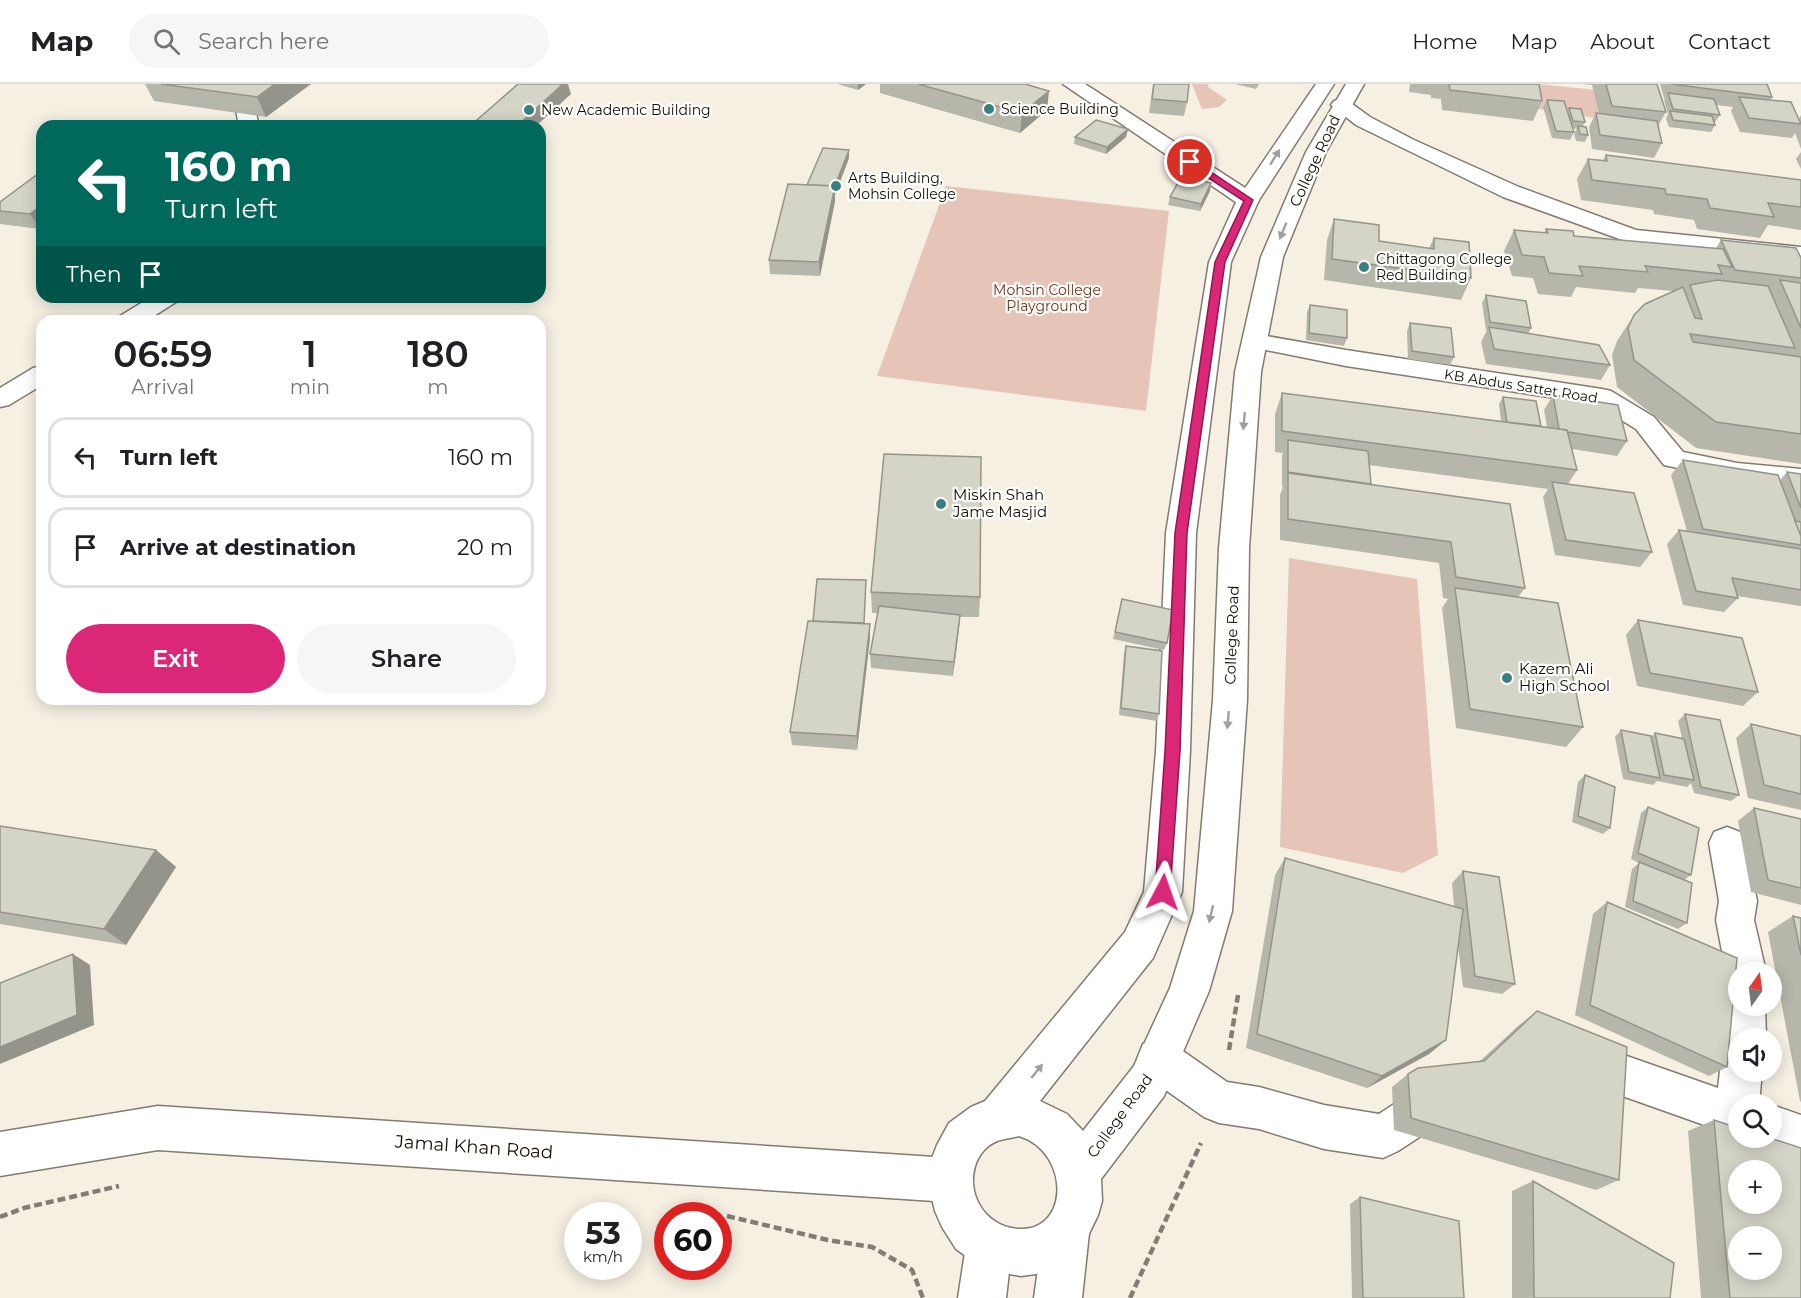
<!DOCTYPE html>
<meta charset="utf-8">
<style>
body{margin:0;font-family:Montserrat,sans-serif;background:#f6f6f6;color:#202124;height:100vh;display:flex;flex-direction:column;font-size:22px;white-space:nowrap}
*{box-sizing:border-box;margin:0}
p{font-size:20px;color:#757577}
.icon{flex:none;width:33px;height:33px;fill:none;stroke:currentColor;stroke-width:2;stroke-linecap:round;stroke-linejoin:round}
.map{position:relative;flex:1;overflow:hidden}
.panel{position:absolute;left:36px;top:231px;width:510px;height:390px;display:flex;flex-direction:column;background:#fff;border-radius:18px;box-shadow:0 3px 15px #0003}
.panel>*{flex:none}
.banner{position:absolute;left:36px;top:36px;width:510px;height:183px;border-radius:18px;box-shadow:0 3px 15px #0003;background:#00695c;color:#fff;overflow:hidden}
.needle{width:39px;rotate:14deg}
.fabs{position:absolute;left:1728px;top:878px;display:grid;gap:12px}
.fabs a{display:grid;place-items:center;width:54px;height:54px;border-radius:50%;background:#fff;box-shadow:0 3px 15px #0003;font-size:30px}
.speed{position:absolute;left:564px;top:1118px;display:flex;gap:12px;font-size:30px;font-weight:700;text-align:center}
.speed>*{display:grid;place-content:center;width:78px;height:78px;border-radius:50%;background:#fff;box-shadow:0 3px 15px #0003;line-height:1}
.speed small{font-size:15px;font-weight:400}
.speed .limit{border:9px solid #d22;background:#fff;color:#111}
.pin{position:absolute;display:grid;place-items:center;width:51px;height:51px;color:#fff;margin:-26px;border:3px solid #fff;border-radius:50%;box-shadow:0 2px 6px #0007}
.me{position:absolute;width:66px;margin:-33px;rotate:4deg;stroke-linejoin:round;filter:drop-shadow(0 0 4px #0008)}
.turn{display:flex;align-items:center;gap:21px;height:126px;padding:0 30px;font-size:27px}
.turn .icon{width:78px;height:78px;stroke-width:2.5}
.turn b{display:block;font-size:42px;line-height:51px}
.then{display:flex;align-items:center;height:57px;padding:0 30px;background:#0003;gap:12px;font-size:22px}
.eta{display:flex;justify-content:space-evenly;align-items:center;height:102px;text-align:center}
.eta b{font-size:36px;font-weight:600;line-height:42px}
.cta{display:flex;gap:12px;margin-top:auto;padding:12px 30px}
.cta a{flex:1;height:69px;border-radius:36px;background:#db2777;color:#fff;font-size:24px;font-weight:600;line-height:69px;text-align:center}
.cta a+a{background:#f6f6f6;color:#202124}
ul{padding:0;list-style:none}
li{display:flex;align-items:center;gap:18px;height:81px;margin:0 12px 9px;padding:0 18px;border:3px solid #e0e0e0;border-radius:18px}
li div{flex:1}
li b{display:block;font-size:22px}
li em{font-style:normal}
header{display:flex;align-items:center;gap:36px;box-sizing:border-box;height:84px;padding:0 30px;background:#fff;border-bottom:2px solid #e0e0e0}
header strong{font-size:28px}
nav{display:flex;gap:33px;margin-inline-start:auto;font-size:21px}
.search{width:420px;height:54px;background:#f6f6f6;display:flex;align-items:center;gap:15px;box-sizing:border-box;padding:0 21px;border-radius:33px;color:#757577;font-size:22px}
.map>svg:first-child{display:block}
.green{fill:#e6c4b7}
.lines{fill:none;stroke-linecap:round;stroke-linejoin:round}
.minor-casing{stroke:#817b70;stroke-width:3}
.tertiary-casing{stroke:#817b70;stroke-width:3}
.secondary-casing{stroke:#817b70;stroke-width:3}
.primary-casing{stroke:#817b70;stroke-width:3}
.path{stroke:#817d75;stroke-width:4.5;stroke-dasharray:8 4;stroke-linecap:butt}
.minor{fill:#fff;fill-rule:evenodd}
.tertiary{fill:#fff;fill-rule:evenodd}
.secondary{fill:#fff;fill-rule:evenodd}
.primary{fill:#fff;fill-rule:evenodd}
.wall{fill:#b6b6ab}
.shaded-wall{fill:#94948b}
.building{fill:#d4d4c7;stroke:#94948b;stroke-width:1.5;fill-rule:evenodd}
.oneway{fill:#9f9f9d}
.route{fill:#db2777;stroke:#8e194d;stroke-width:1.5}
.poi-dot{fill:#398181;stroke:#fffefb;stroke-width:2}
.labels{text-anchor:middle;stroke-width:4.5;stroke-linejoin:round;paint-order:stroke}
.far-poi-label{font-size:14px;fill:#100e0a;stroke:#fffefb;text-anchor:start}
.far-park-label{font-size:14px;fill:#6d351c;stroke:#fffefb}
.far-street-label{font-size:14px;fill:#100e0a;stroke:#fffefb}
.street-label{font-size:15px;fill:#100e0a;stroke:#fffefb}
.poi-label{font-size:15px;fill:#100e0a;stroke:#fffefb;text-anchor:start}
.near-street-label{font-size:18px;fill:#100e0a;stroke:#fffefb}
</style>
<header>
<strong>Map</strong>
<div class="search"><svg class="icon" aria-label="search" viewBox="0 0 24 24"><circle cx="10" cy="10" r="6"/><path d="M15 15l6 6"/></svg>Search here</div>
<nav><a>Home</a><a>Map</a><a>About</a><a>Contact</a></nav>
</header>
<div class="map">
<svg width="1801" height="1214" viewBox="0 0 1801 1214">
<rect width="100%" height="100%" fill="#f6f0e3"/>
<!-- green -->
<g class="green">
<polygon points="1192,0 1208,0 1208,3 1227,16 1219,23 1202,25"/>
<polygon points="1537,0 1607,7 1601,35 1527,23"/>
<polygon points="946,102 1169,127 1146,327 877,292"/>
<polygon points="1289,474 1417,495 1438,771 1403,789 1280,763"/>
</g>
<g class="lines">
<defs>
<g id="minor">
<polygon points="231,0 249,0 259,42 239,42"/>
<polygon points="1063,0 1085,0 1256,111 1259,116 1256,121 1248,122 1240,121"/>
<polygon points="1341,15 1348,17 1370,33 1414,56 1519,103 1636,146 1801,163 1801,177 1625,157 1503,113 1356,41 1331,21 1334,17"/>
<polygon points="151,213 180,213 176,218 146,237 117,237 120,232"/>
<polygon points="1255,250 1346,266 1602,305 1611,307 1654,333 1683,368 1737,379 1801,385 1801,405 1737,397 1664,381 1636,345 1595,320 1346,282 1246,262 1243,257 1246,252"/>
<polygon points="42,282 42,301 9,321 0,323 0,304 33,284"/>
<path d="M1727,743L1740,748L1745,759L1757,817L1754,836L1766,888H1738V921H1765L1766,954H1738V987H1762L1759,1020H1738V1053L1569,993L1563,978L1569,963L1584,957L1718,1004L1720,987L1726,972L1733,969C1718,955 1723,924 1731,907L1738,904L1732,901L1726,888L1716,836L1719,817L1709,759L1714,748Z"/>
<polygon points="1158,954 1173,960 1227,998 1259,1003 1324,1021 1379,1030 1417,1005 1432,999 1447,1005 1453,1020 1447,1035 1398,1067 1383,1074 1324,1065 1259,1045 1219,1039 1204,1033 1143,990 1137,975 1143,960"/>
<polygon points="1772,1021 1801,1031 1801,1075 1757,1058 1755,1053 1772,1053"/>
</g>
<g id="tertiary">
<polygon points="1066,1126 1082,1133 1089,1149 1082,1214 1034,1214 1043,1149 1050,1133"/>
<polygon points="989,1139 1005,1146 1012,1162 1006,1214 958,1214 966,1162 973,1146"/>
</g>
<polygon id="secondary" points="158,1022 950,1074 966,1080 972,1096 966,1112 950,1118 158,1066 0,1092 0,1048"/>
<path id="primary" d="M1316,0H1334L1259,116L1231,178L1196,449L1190,667L1182,808L1153,874L1040,1017L1067,1030L1083,1047L1134,982L1170,904L1194,827L1213,616L1219,464L1235,288L1261,173L1306,68L1346,0H1364L1326,68L1283,173L1261,288L1249,464L1247,616L1232,827L1209,907L1164,1012L1101,1095L1102,1117L1098,1131L1084,1160L1066,1177L1036,1190L1021,1192L993,1187L977,1180L956,1165L942,1143L935,1127L929,1102L931,1077L937,1061L949,1039L971,1023L985,1017L1125,848L1144,808L1156,667L1166,449L1209,178L1237,116ZM1019,1052C1072,1068 1071,1155 1011,1144C996,1141 983,1130 977,1116C968,1095 974,1067 997,1057C1003,1055 1012,1054 1019,1052Z"/>
</defs>
<!-- minor casing -->
<use href="#minor" class="minor-casing"/>
<!-- tertiary casing -->
<use href="#tertiary" class="tertiary-casing"/>
<!-- secondary casing -->
<use href="#secondary" class="secondary-casing"/>
<!-- primary casing -->
<use href="#primary" class="primary-casing"/>
<!-- path -->
<g class="path">
<polyline points="1229,966 1238,911"/>
<polyline points="727,1132 828,1156 872,1163 912,1186 923,1214"/>
<polyline points="0,1133 24,1124 119,1102"/>
<polyline points="1130,1214 1201,1059"/>
</g>
<!-- minor -->
<use href="#minor" class="minor"/>
<!-- tertiary -->
<use href="#tertiary" class="tertiary"/>
<!-- secondary -->
<use href="#secondary" class="secondary"/>
<!-- primary -->
<use href="#primary" class="primary"/>
</g>
<!-- wall -->
<g class="wall">
<polygon points="145,0 311,0 266,33 154,17"/>
<polygon points="837,0 866,0 858,6"/>
<polygon points="880,0 1025,0 1047,26 1020,49 880,9"/>
<polygon points="1153,0 1189,0 1187,18 1184,32 1149,29"/>
<polygon points="1235,0 1259,0 1256,5"/>
<polygon points="1410,0 1539,0 1542,17 1533,37 1442,26 1441,15 1431,14 1431,11 1409,8"/>
<polygon points="1583,0 1657,0 1666,28 1658,42 1662,59 1654,74 1592,65 1589,43 1596,29 1599,29 1592,1"/>
<polygon points="1660,0 1767,0 1772,13 1770,16 1799,35 1801,31 1801,65 1795,49 1792,54 1740,48 1731,27 1733,23 1716,21 1720,31 1715,38 1714,38 1715,41 1711,48 1669,43 1666,35 1668,30 1664,16 1665,14 1664,14"/>
<polygon points="1547,16 1567,27 1569,24 1585,38 1583,42 1588,51 1585,58 1576,57 1574,49 1577,45 1572,44 1574,48 1570,56 1552,54 1543,23"/>
<polygon points="1128,45 1126,53 1106,70 1074,60 1075,53"/>
<polygon points="849,66 849,74 835,111 835,117 820,192 770,190 769,176 807,101"/>
<polygon points="1801,68 1801,85 1796,75"/>
<polygon points="1606,71 1801,96 1801,146 1768,141 1760,154 1697,145 1694,136 1654,130 1653,126 1581,116 1577,95 1588,75 1603,76"/>
<polygon points="42,87 42,143 40,145 0,140 0,118"/>
<polygon points="1210,107 1200,127 1168,121 1170,113"/>
<polygon points="1334,135 1379,157 1429,164 1434,154 1471,194 1461,216 1324,196 1327,156"/>
<polygon points="1546,145 1574,152 1716,164 1721,156 1800,172 1801,171 1801,380 1696,364 1617,303 1612,271 1617,257 1634,231 1673,207 1638,204 1635,209 1576,203 1571,213 1538,210 1533,194 1512,192 1504,167 1514,146 1544,149"/>
<polygon points="1486,211 1531,244 1528,250 1610,281 1601,296 1486,280 1481,258 1487,246 1486,246 1482,219"/>
<polygon points="1310,221 1347,254 1344,262 1306,256 1307,228"/>
<polygon points="1410,239 1454,273 1450,281 1408,275 1407,247"/>
<polygon points="1282,309 1501,337 1499,320 1503,313 1541,342 1547,343 1544,326 1553,311 1627,357 1617,372 1572,365 1577,386 1568,400 1652,468 1640,483 1555,471 1543,413 1548,405 1369,381 1371,401 1525,504 1518,513 1583,643 1566,663 1456,644 1442,524 1448,515 1443,514 1439,479 1280,456 1280,411 1283,403 1282,403 1282,371 1283,369 1275,368 1275,330"/>
<polygon points="1683,376 1780,396 1787,388 1801,390 1801,522 1737,512 1738,514 1724,528 1683,521 1667,460 1679,446 1687,447 1671,391"/>
<polygon points="866,504 864,540 870,540 870,554 857,666 792,661 790,648 813,537"/>
<polygon points="871,508 980,513 979,533 960,533 953,592 871,584 870,570 878,529 872,529"/>
<polygon points="1122,515 1167,559 1164,566 1113,555"/>
<polygon points="1638,536 1758,608 1743,622 1637,602 1626,551"/>
<polygon points="1126,562 1159,630 1157,637 1119,631 1124,569"/>
<polygon points="1685,630 1739,711 1731,717 1694,709 1691,699 1687,703 1657,697 1653,701 1623,695 1615,653 1621,646 1651,653 1655,649 1682,654 1678,637"/>
<polygon points="1751,640 1801,652 1801,726 1748,714 1736,654"/>
<polygon points="1585,691 1610,744 1603,750 1572,738 1578,698"/>
<polygon points="1648,723 1691,791 1684,796 1687,839 1678,845 1625,823 1632,785 1639,779 1631,775 1641,729"/>
<polygon points="1754,724 1801,735 1801,821 1751,808 1738,737"/>
<polygon points="0,742 156,766 176,783 126,861 0,840"/>
<polygon points="1285,774 1454,822 1452,799 1463,787 1515,900 1502,910 1463,903 1458,862 1446,956 1429,970 1367,1004 1246,964 1275,791"/>
<polygon points="1607,818 1727,983 1709,992 1575,931 1593,830"/>
<polygon points="1793,832 1801,834 1801,1018 1800,1017 1768,848"/>
<polygon points="1537,927 1619,1096 1596,1106 1394,1046 1392,1003 1408,990 1480,977 1518,942"/>
<polygon points="1714,1036 1801,1214 1701,1214 1688,1047"/>
<polygon points="1533,1097 1670,1214 1512,1214 1512,1107"/>
<polygon points="1360,1113 1464,1214 1352,1214 1350,1120"/>
</g>
<!-- shaded-wall -->
<g class="shaded-wall">
<polygon points="275,0 311,0 266,33 257,13"/>
<polygon points="563,0 568,0 571,10 536,42 517,42"/>
<polygon points="858,0 866,0 858,6"/>
<polygon points="1049,7 1047,26 1020,49 1022,29"/>
<polygon points="1128,45 1126,53 1106,70 1107,63"/>
<polygon points="849,66 849,74 835,111 835,117 820,192 819,178 835,103"/>
<polygon points="1211,99 1210,107 1200,127 1201,120"/>
<polygon points="42,121 42,143 40,145 30,130"/>
<polygon points="960,531 959,545 953,592 954,578"/>
<polygon points="870,540 870,554 857,666 857,652"/>
<polygon points="156,766 176,783 126,861 104,845"/>
<polygon points="73,870 90,881 94,941 0,980 0,963"/>
<polygon points="1446,956 1429,970 1367,1004 1382,992"/>
</g>
<!-- building -->
<g class="building">
<polygon points="161,0 275,0 257,13"/>
<polygon points="518,0 563,0 517,42 470,42"/>
<polygon points="918,0 1025,0 1049,7 1022,29"/>
<polygon points="1154,0 1189,0 1187,18 1152,15"/>
<polygon points="1449,0 1539,0 1542,17 1450,6"/>
<polygon points="1606,0 1657,0 1666,28 1612,22"/>
<polygon points="1671,0 1767,0 1772,13"/>
<polygon points="1668,9 1714,15 1720,31 1673,25"/>
<polygon points="1739,13 1791,18 1801,40 1749,34"/>
<polygon points="1547,16 1564,17 1574,48 1556,47"/>
<polygon points="1569,24 1581,25 1585,38 1573,37"/>
<polygon points="1670,27 1712,32 1715,41 1673,36"/>
<polygon points="1596,29 1657,37 1662,59 1600,51"/>
<polygon points="1096,36 1128,45 1107,63 1075,53"/>
<polygon points="1578,42 1586,43 1588,51 1580,50"/>
<polygon points="823,64 849,66 834,104 835,102 807,101"/>
<polygon points="1606,71 1801,96 1801,123 1768,119 1774,133 1710,124 1707,115 1666,110 1665,105 1592,96 1588,75 1607,77"/>
<polygon points="42,87 42,121 30,130 0,127 0,118"/>
<polygon points="1181,93 1211,99 1201,120 1170,113"/>
<polygon points="788,100 835,102 819,178 769,176"/>
<polygon points="1334,135 1379,141 1379,157 1434,165 1434,154 1469,158 1471,194 1332,175"/>
<polygon points="1546,145 1573,147 1574,152 1723,165 1732,183 1718,181 1722,190 1645,182 1648,188 1579,182 1583,192 1549,189 1544,173 1522,171 1514,146 1548,149"/>
<polygon points="1721,156 1796,164 1801,174 1801,194 1735,186"/>
<polygon points="1717,196 1768,202 1795,264 1690,250 1693,258 1801,273 1801,350 1716,338 1634,276 1628,244 1634,231 1645,220 1683,203 1695,234 1702,235 1690,201"/>
<polygon points="1780,196 1801,199 1801,244"/>
<polygon points="1486,211 1526,217 1531,244 1490,238"/>
<polygon points="1310,221 1347,226 1347,254 1309,249"/>
<polygon points="1410,239 1451,244 1454,273 1412,267"/>
<polygon points="1489,243 1599,261 1610,281 1494,265"/>
<polygon points="1282,309 1567,346 1577,386 1282,347"/>
<polygon points="1553,311 1618,321 1627,357 1568,348 1567,346 1559,345"/>
<polygon points="1503,313 1536,317 1541,342 1507,338"/>
<polygon points="1288,356 1368,367 1371,400 1288,388"/>
<polygon points="884,370 981,373 980,513 871,508"/>
<polygon points="1683,376 1778,391 1801,452 1801,461 1703,445"/>
<polygon points="1787,388 1801,390 1801,424"/>
<polygon points="1288,389 1510,420 1525,504 1456,493 1451,458 1288,435"/>
<polygon points="1552,398 1634,409 1652,468 1566,456"/>
<polygon points="1795,437 1801,438 1801,452"/>
<polygon points="1679,446 1801,465 1801,506 1732,494 1738,514 1696,507"/>
<polygon points="817,495 866,496 864,539 813,537"/>
<polygon points="1455,504 1558,519 1583,643 1470,625"/>
<polygon points="1122,515 1173,526 1167,559 1115,548"/>
<polygon points="879,522 960,531 954,578 870,570"/>
<polygon points="1638,536 1742,554 1758,608 1650,589"/>
<polygon points="808,537 870,540 857,652 790,648"/>
<polygon points="1126,562 1162,567 1159,630 1121,624"/>
<polygon points="1685,630 1720,636 1739,711 1701,703"/>
<polygon points="1751,640 1801,652 1801,710 1764,701"/>
<polygon points="1621,646 1651,652 1660,694 1629,688"/>
<polygon points="1655,649 1684,655 1694,696 1664,691"/>
<polygon points="1585,691 1615,703 1610,744 1578,732"/>
<polygon points="1648,723 1699,744 1691,791 1638,769"/>
<polygon points="1754,724 1801,735 1801,804 1768,796"/>
<polygon points="0,742 156,766 104,845 0,828"/>
<polygon points="1285,774 1463,825 1446,956 1382,992 1257,950"/>
<polygon points="1639,778 1692,799 1687,839 1633,817"/>
<polygon points="1463,787 1499,793 1515,900 1475,892"/>
<polygon points="1607,818 1737,874 1727,983 1590,921"/>
<polygon points="1793,832 1801,834 1801,871"/>
<polygon points="73,870 77,931 0,963 0,899"/>
<polygon points="1537,927 1627,963 1619,1096 1411,1034 1408,990 1418,984 1484,977"/>
<path d="M1714,1036L1738,1044V1053H1767L1801,1064V1214H1730ZM1738,1086H1772V1119H1738ZM1738,1152H1772V1185H1738Z"/>
<polygon points="1533,1097 1674,1179 1670,1214 1534,1214"/>
<polygon points="1360,1113 1459,1137 1464,1214 1363,1214"/>
</g>
<!-- one-way arrows -->
<defs><path id="oneway-solid" d="M-6-.8H1V-3.2L6.5 0L1 3.2V.8H-6Z" transform="scale(1.5)"/></defs>
<g class="oneway">
<use href="#oneway-solid" transform="translate(1275 73) rotate(-58)"/>
<use href="#oneway-solid" transform="translate(1283 147) rotate(112)"/>
<use href="#oneway-solid" transform="translate(1244 337) rotate(95)"/>
<use href="#oneway-solid" transform="translate(1228 636) rotate(95)"/>
<use href="#oneway-solid" transform="translate(1211 830) rotate(103)"/>
<use href="#oneway-solid" transform="translate(1037 987) rotate(-51)"/>
</g>
<!-- route -->
<polygon class="route" points="1187,76 1193,76 1253,116 1225,178 1187,449 1180,667 1170,808 1168,813 1163,815 1157,813 1155,808 1165,667 1175,449 1215,178 1244,117 1187,80"/>
<!-- markers -->
<g class="poi-dot">
<circle cx="989" cy="25" r="6"/>
<circle cx="529" cy="26" r="6"/>
<circle cx="836" cy="102" r="6"/>
<circle cx="1364" cy="183" r="6"/>
<circle cx="941" cy="420" r="6"/>
<circle cx="1507" cy="594" r="6"/>
</g>
<g class="labels">
<!-- far-poi labels -->
<g class="far-poi-label">
<text x="1001" y="30">Science Building</text>
<text x="541" y="31">New Academic Building</text>
<text x="848" y="99">Arts Building,<tspan x="848" dy="16">Mohsin College</tspan></text>
<text x="1376" y="180">Chittagong College<tspan x="1376" dy="16">Red Building</tspan></text>
</g>
<!-- far-park labels -->
<g class="far-park-label">
<text x="1047" y="211">Mohsin College<tspan x="1047" dy="16">Playground</tspan></text>
</g>
<!-- far-street labels -->
<g class="far-street-label">
<text transform="translate(1521 302) rotate(9)" y="5">KB Abdus Sattet Road</text>
</g>
<!-- street labels -->
<g class="street-label">
<text transform="translate(1315 77) rotate(-65)" y="5">College Road</text>
<text transform="translate(1232 551) rotate(-88)" y="5">College Road</text>
<text transform="translate(1120 1032) rotate(-54)" y="5">College Road</text>
</g>
<!-- poi labels -->
<g class="poi-label">
<text x="953" y="416">Miskin Shah<tspan x="953" dy="17">Jame Masjid</tspan></text>
<text x="1519" y="590">Kazem Ali<tspan x="1519" dy="17">High School</tspan></text>
</g>
<!-- near-street labels -->
<g class="near-street-label">
<text transform="translate(474 1063) rotate(4)" y="6">Jamal Khan Road</text>
</g>
</g>
</svg>
<div class="fabs">
<a><svg class="needle" viewBox="-14 -14 28 28"><path d="M0-13l5 13h-10z" fill="#e53935"/><path d="M0 13l5-13h-10z" fill="#757577"/></svg></a>
<a><svg class="icon" aria-label="sound" viewBox="0 0 24 24"><path d="M4 9h4l5-4v14l-5-4H4zM17 9q2 3 0 6"/></svg></a>
<a><svg class="icon" aria-label="search" viewBox="0 0 24 24"><circle cx="10" cy="10" r="6"/><path d="M15 15l6 6"/></svg></a>
<a>+</a>
<a>−</a>
</div>
<div class="speed"><div>53<small>km/h</small></div><div class="limit">60</div></div>
<div class="pin" style="left:1190px;top:78px;background:#d93025"><svg class="icon" aria-label="arrive" viewBox="0 0 24 24"><path d="M6 21V4h12l-3 4 3 4H6"/></svg></div>
<svg class="me" style="left:1163px;top:808px" viewBox="-20 -20 40 40"><path d="M0-17L14 15 0 8-14 15z" fill="#db2777" stroke="#fff" stroke-width="4"/></svg>
<div class="banner">
<div class="turn"><svg class="icon" aria-label="left" viewBox="0 0 24 24"><path d="M17 20v-9H6M10 6l-5 5 5 5"/></svg><div><b>160 m</b>Turn left</div></div>
<div class="then">Then<svg class="icon" aria-label="arrive" viewBox="0 0 24 24"><path d="M6 21V4h12l-3 4 3 4H6"/></svg></div>
</div>
<section class="panel">
<div class="eta">
<div><b>06:59</b><p>Arrival</p></div>
<div><b>1</b><p>min</p></div>
<div><b>180</b><p>m</p></div>
</div>
<ul>
<li><svg class="icon" aria-label="left" viewBox="0 0 24 24"><path d="M17 20v-9H6M10 6l-5 5 5 5"/></svg><div><b>Turn left</b></div><em>160 m</em></li>
<li><svg class="icon" aria-label="arrive" viewBox="0 0 24 24"><path d="M6 21V4h12l-3 4 3 4H6"/></svg><div><b>Arrive at destination</b></div><em>20 m</em></li>
</ul>
<div class="cta"><a>Exit</a><a>Share</a></div>
</section>
</div>
